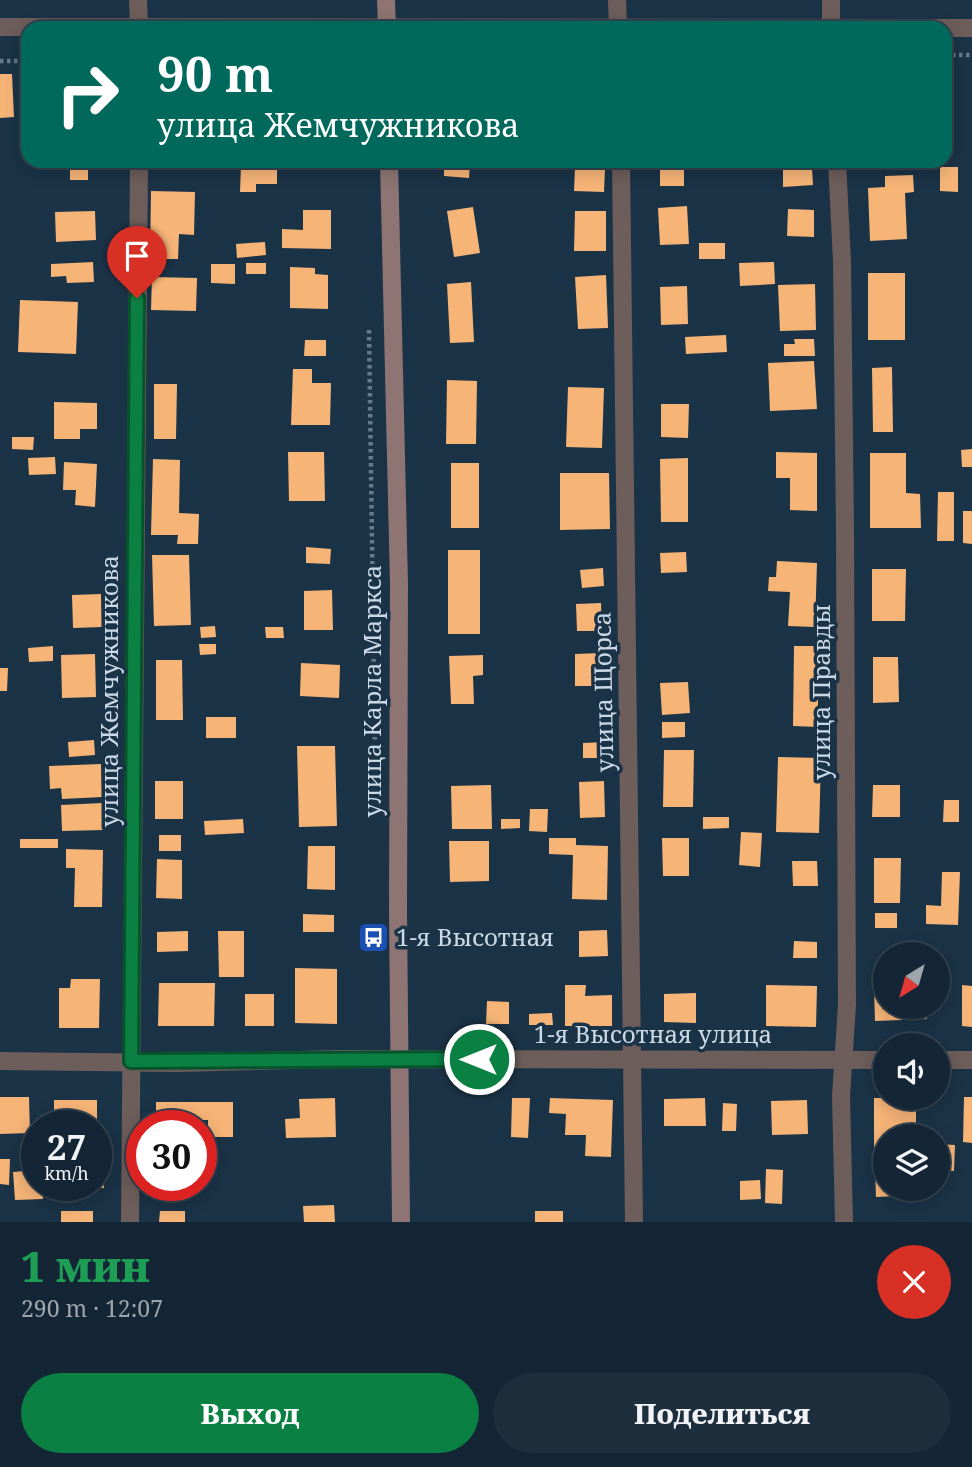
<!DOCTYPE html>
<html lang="ru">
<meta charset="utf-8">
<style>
body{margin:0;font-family:"Noto Serif",serif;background:#1d2e3d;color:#f1f3f6;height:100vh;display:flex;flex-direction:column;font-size:26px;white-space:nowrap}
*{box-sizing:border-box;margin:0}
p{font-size:23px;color:#9da5ad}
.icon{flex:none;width:38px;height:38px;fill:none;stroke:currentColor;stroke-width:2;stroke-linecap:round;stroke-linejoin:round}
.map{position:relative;height:1222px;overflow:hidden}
.drawer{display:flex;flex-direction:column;background:#142635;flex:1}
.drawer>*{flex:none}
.banner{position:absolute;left:21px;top:21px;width:931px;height:147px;border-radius:21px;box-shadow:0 4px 18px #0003,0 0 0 2px #334350;background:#00695c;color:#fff;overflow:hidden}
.needle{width:46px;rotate:217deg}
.tools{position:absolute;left:873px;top:942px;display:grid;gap:14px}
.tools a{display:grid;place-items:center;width:77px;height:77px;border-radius:50%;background:#142635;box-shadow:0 4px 18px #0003,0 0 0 2px #334350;font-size:35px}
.speed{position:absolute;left:21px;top:1110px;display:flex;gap:14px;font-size:35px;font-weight:700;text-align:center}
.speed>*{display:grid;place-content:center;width:91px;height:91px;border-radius:50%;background:#142635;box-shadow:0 4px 18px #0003,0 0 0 2px #334350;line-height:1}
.speed small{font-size:18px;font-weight:400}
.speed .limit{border:10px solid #d22;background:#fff;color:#111}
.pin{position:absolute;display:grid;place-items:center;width:60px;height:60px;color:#fff;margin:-72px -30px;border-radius:50% 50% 50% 0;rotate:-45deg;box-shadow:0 0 7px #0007}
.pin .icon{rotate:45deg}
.me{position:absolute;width:77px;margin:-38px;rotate:270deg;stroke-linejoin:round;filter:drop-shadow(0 0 5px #0008)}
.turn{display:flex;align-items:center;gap:24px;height:147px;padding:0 21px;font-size:32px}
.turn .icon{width:91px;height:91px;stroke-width:2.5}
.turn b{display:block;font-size:49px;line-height:60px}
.round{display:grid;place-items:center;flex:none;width:74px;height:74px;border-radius:37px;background:#1d2e3d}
.overview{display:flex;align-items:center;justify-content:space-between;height:119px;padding:0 21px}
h1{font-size:42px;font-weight:800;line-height:52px;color:#1e9e55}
.cta{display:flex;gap:14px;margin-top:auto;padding:14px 21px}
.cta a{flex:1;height:80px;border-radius:42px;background:#0b8043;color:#fff;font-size:28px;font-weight:800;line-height:80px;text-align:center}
.cta a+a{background:#1d2e3d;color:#f1f3f6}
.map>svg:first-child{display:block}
.building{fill:#f6b477}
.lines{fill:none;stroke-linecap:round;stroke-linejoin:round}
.path{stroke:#667a8b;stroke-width:4.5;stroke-dasharray:3.5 3.5;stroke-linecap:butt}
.street{stroke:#6d5d5b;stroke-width:18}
.secondary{stroke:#8e7573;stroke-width:18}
.route-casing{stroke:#07532c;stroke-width:18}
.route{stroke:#0b8043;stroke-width:12}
.labels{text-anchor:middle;stroke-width:7;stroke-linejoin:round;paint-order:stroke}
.street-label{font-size:24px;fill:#cbd9e6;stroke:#1b3347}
.poi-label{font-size:24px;fill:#cbd9e6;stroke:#1b3347;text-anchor:start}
</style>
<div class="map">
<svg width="972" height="1222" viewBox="0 0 972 1222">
<rect width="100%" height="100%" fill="#1b3347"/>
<!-- building -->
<g class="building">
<polygon points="0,74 12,74 14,117 0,118"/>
<rect x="70" y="161" width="18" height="19"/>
<polygon points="444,161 470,161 469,178 444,176"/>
<polygon points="241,166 257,167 256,170 277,170 277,184 256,184 256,192 240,192"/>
<polygon points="575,167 605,169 604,192 574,191"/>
<polygon points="940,167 958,167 958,192 940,191"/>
<polygon points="812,168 813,185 783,187 783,169"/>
<rect x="660" y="170" width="24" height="16"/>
<polygon points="913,175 914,192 905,193 907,239 870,241 868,188 885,187 885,176"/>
<polygon points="151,191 195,192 194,235 179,234 178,259 150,259"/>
<polygon points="687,206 689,244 660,245 658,208"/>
<polygon points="473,207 480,253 454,257 447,211"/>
<polygon points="788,209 814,210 814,237 787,236"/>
<polygon points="303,210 331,210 331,249 282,248 282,229 303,230"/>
<polygon points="95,211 96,240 56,242 55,212"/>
<polygon points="575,211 606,211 606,251 574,251"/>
<polygon points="265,242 266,255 237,258 236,244"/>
<rect x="699" y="243" width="26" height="16"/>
<polygon points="93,262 94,282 67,283 66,276 51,277 51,264"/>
<polygon points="774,262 775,284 740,286 739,263"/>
<rect x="246" y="263" width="20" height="11"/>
<polygon points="211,264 235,264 235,284 211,283"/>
<polygon points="290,267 315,268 315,274 328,275 328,309 290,308"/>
<rect x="868" y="273" width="37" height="67"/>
<polygon points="606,275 608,328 578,329 575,277"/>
<polygon points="152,277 197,278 196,311 151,310"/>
<polygon points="471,282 474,342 450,343 447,284"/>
<polygon points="815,284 816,330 780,331 778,285"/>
<polygon points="687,286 688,324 661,325 660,287"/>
<polygon points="20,300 78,302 76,354 18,352"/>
<polygon points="726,335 727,352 686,354 685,337"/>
<polygon points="794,339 814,339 815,356 784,356 784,344 795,344"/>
<polygon points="305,340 326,340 326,356 304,356"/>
<polygon points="814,361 817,409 770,411 768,363"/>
<polygon points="892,367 893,432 873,432 872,368"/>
<polygon points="293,369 312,369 312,383 331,383 330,425 291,425"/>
<polygon points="447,380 477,381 476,444 446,444"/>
<polygon points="154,384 177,384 176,439 154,439"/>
<polygon points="568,387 604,388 602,448 566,447"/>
<polygon points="54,402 97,403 97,429 80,429 80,439 54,439"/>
<polygon points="661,404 689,404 688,438 661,437"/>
<polygon points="12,437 34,437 33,450 12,449"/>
<polygon points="972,449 972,467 962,467 961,450"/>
<polygon points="288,452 324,452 325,501 289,501"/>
<polygon points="776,452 817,453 817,511 790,510 790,478 776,478"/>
<polygon points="870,453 906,453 906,493 920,494 921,528 870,528"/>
<polygon points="55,457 56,474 29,475 28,458"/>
<polygon points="688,458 688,522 661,522 660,459"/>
<polygon points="153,459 180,460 179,513 199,514 198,544 177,544 178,535 151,535"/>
<polygon points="64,462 97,464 95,507 75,505 76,490 63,490"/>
<rect x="451" y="463" width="28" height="65"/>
<polygon points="560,473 609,473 610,529 560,530"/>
<polygon points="938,492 954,492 954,541 937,541"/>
<polygon points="963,511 972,511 972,544 963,543"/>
<polygon points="306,547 331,549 330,564 306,563"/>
<rect x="448" y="550" width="32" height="84"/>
<polygon points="686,552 687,572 661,573 660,553"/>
<polygon points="152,555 189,555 191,625 154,626"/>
<polygon points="777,561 817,563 815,627 788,626 790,592 768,591 769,577 776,577"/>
<polygon points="603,568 604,586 582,588 580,570"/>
<polygon points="872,569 906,569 905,621 872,621"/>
<polygon points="332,590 333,630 304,630 304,591"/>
<polygon points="101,594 102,627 73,628 72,595"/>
<polygon points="601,603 602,631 577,631 576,604"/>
<polygon points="215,626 216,637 201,638 200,627"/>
<polygon points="265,627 283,627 284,638 266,638"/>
<polygon points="199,644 216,644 216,654 200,655"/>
<polygon points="53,646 53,661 29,662 28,648"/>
<polygon points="794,646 818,646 818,727 793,726"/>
<polygon points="601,653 602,686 575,686 575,654"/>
<polygon points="95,654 96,697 62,698 61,655"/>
<polygon points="483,655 483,675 473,676 474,704 451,704 449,656"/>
<polygon points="873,657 898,657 899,702 873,703"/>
<polygon points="156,660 182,660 183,720 156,720"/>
<polygon points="301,663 340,665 339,698 300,696"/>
<polygon points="0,668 8,668 7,691 0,691"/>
<polygon points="688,682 690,713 662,715 660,683"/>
<rect x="206" y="717" width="30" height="21"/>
<polygon points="662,722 685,722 685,737 662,738"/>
<polygon points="94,740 95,755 69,757 68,742"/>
<polygon points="606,742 606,758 583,758 583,743"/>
<polygon points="297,746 335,746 337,826 299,827"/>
<polygon points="664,750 694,750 693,807 663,807"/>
<polygon points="778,757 821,758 819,833 776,832"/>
<polygon points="101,764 102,797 62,799 61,788 50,789 49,766"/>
<rect x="155" y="781" width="28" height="38"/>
<polygon points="604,781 605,817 580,818 579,782"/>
<polygon points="491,785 492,829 452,829 451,786"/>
<polygon points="873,785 900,785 900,817 872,817"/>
<polygon points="944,800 959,800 959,822 943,822"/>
<polygon points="102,803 103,830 62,831 61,805"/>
<polygon points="530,809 548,809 547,832 529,831"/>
<polygon points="703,817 729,817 729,828 703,829"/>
<polygon points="243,819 244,833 205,835 204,821"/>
<polygon points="501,819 520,819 520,828 501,829"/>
<polygon points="741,832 762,833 760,867 739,865"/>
<rect x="159" y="835" width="22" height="16"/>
<polygon points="549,838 576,838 576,845 608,846 607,900 572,899 573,855 549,854"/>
<polygon points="662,838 689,838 689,876 663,876"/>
<rect x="20" y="839" width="38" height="9"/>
<polygon points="449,841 489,841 489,881 450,882"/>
<polygon points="308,846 335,846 335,890 307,889"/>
<polygon points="66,849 103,850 102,907 74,907 75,868 66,868"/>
<polygon points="874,858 901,858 900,903 874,903"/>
<polygon points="157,859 182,860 182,899 156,898"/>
<polygon points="792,861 817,861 818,886 793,886"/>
<polygon points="942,872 960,872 958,925 926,924 926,905 941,906"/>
<rect x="875" y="913" width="22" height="15"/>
<polygon points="303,914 334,915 334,932 303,932"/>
<polygon points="607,930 608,956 579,957 579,931"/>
<polygon points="188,931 188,951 157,952 157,932"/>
<polygon points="218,931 244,931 244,977 219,977"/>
<polygon points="794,941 817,942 817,958 793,958"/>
<polygon points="295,968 337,969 337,1024 295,1023"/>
<polygon points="71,979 100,979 99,1028 59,1028 59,988 70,988"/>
<polygon points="159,983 215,983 214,1026 158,1026"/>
<polygon points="565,985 586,985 585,996 612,995 612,1026 565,1026"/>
<polygon points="766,985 817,986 816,1027 766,1026"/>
<polygon points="962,985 972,986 972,1027 962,1026"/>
<polygon points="886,988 886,1006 926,1006 927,1019 875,1021 874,989"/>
<polygon points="696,993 696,1023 664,1022 664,994"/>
<rect x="245" y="994" width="29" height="32"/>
<polygon points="487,1001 509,1002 509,1024 486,1024"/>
<polygon points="552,1013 553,1025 529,1025 529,1014"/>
<polygon points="0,1097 29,1097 30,1133 0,1134"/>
<polygon points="964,1097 972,1097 972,1143 963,1142"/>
<polygon points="335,1098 336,1137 286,1138 285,1119 300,1118 299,1099"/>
<polygon points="512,1098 530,1098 528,1138 511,1137"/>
<polygon points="550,1098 613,1100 611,1157 585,1156 586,1135 565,1135 566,1114 549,1113"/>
<polygon points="705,1098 706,1126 664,1126 664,1099"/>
<polygon points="874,1098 916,1098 916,1136 886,1136 886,1153 874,1153"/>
<rect x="54" y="1100" width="43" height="25"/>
<polygon points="807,1100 808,1134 772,1135 771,1101"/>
<polygon points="156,1102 233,1102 233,1137 208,1137 208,1120 196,1120 196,1125 156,1125"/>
<polygon points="723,1103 737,1104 736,1131 722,1131"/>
<polygon points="103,1144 104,1188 66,1189 66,1185 96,1185 96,1145"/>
<polygon points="938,1144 955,1145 954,1171 938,1170"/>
<polygon points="0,1159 10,1159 9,1185 0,1184"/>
<polygon points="766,1169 783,1170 782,1204 765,1203"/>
<polygon points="875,1169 886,1169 886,1188 900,1188 900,1196 876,1197"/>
<polygon points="37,1170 37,1185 42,1185 43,1199 15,1200 13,1172"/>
<polygon points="760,1180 761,1199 740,1200 740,1181"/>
<rect x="161" y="1185" width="17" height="7"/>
<polygon points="334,1205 335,1222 304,1222 303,1206"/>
<rect x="61" y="1211" width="32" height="11"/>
<polygon points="160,1211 185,1211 185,1222 159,1222"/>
<rect x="535" y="1211" width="28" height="11"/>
</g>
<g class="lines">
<!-- path -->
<g class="path">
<polyline points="945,55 972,55"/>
<polyline points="0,61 28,61"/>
<polyline points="369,330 375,755"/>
</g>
<!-- street -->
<g class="street">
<polyline points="138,0 139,28"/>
<polyline points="617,0 618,28"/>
<polyline points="831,0 831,28"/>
<polyline points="0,27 972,28"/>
<polyline points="621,161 634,1222"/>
<polyline points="837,161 842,261 845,531 847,1005 841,1096 844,1222"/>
<polyline points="938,1060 972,1060"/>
<polyline points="0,1061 177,1063 337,1059 886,1060"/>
<polyline points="130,1222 139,161"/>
</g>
<!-- secondary -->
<g class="secondary">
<polyline points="386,0 387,28"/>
<polyline points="389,161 399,584 398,911 401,1222"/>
</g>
</g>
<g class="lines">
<defs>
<polyline id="route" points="137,298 131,1061 479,1059"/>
</defs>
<!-- route casing -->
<use href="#route" class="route-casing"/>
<!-- route -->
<use href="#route" class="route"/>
</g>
<!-- icons -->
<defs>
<symbol id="bus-square" viewBox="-11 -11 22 22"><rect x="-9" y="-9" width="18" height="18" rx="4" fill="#1a4fb4" stroke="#1b3347"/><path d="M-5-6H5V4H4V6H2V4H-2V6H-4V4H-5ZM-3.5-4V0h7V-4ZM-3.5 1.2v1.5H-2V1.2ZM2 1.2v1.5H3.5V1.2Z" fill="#fff"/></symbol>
</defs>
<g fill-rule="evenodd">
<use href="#bus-square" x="356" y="920" width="35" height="35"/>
</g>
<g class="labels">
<!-- street labels -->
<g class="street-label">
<text transform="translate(110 691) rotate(-90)" y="8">улица Жемчужникова</text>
<text transform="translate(373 691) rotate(-90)" y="8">улица Карла Маркса</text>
<text transform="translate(604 692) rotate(-91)" y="8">улица Щорса</text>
<text transform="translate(822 692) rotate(-90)" y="8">улица Правды</text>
<text x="653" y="1043">1-я Высотная улица</text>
</g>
<!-- poi labels -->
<g class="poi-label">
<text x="396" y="946">1-я Высотная</text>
</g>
</g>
</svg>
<div class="tools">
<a><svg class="needle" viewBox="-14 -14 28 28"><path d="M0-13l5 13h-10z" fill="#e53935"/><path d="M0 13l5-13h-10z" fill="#9da5ad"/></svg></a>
<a><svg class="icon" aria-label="sound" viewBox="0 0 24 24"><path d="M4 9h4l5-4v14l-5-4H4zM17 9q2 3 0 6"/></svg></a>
<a><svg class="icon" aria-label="layers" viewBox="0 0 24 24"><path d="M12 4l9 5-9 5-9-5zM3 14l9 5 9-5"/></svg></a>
</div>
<div class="speed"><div>27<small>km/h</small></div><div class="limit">30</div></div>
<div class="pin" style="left:137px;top:298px;background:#d93025"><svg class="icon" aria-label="arrive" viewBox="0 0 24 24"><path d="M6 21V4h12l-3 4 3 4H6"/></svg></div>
<svg class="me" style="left:479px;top:1059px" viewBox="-20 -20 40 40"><circle r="17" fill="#0b8043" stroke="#fff" stroke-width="3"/><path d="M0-11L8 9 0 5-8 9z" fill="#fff"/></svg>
<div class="banner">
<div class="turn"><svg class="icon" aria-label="right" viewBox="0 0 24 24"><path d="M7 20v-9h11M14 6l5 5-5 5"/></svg><div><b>90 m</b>улица Жемчужникова</div></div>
</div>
</div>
<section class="drawer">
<div class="overview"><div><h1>1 мин</h1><p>290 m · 12:07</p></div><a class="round" style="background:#d93025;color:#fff"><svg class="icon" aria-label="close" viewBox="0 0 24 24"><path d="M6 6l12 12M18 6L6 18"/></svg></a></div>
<div class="cta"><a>Выход</a><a>Поделиться</a></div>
</section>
